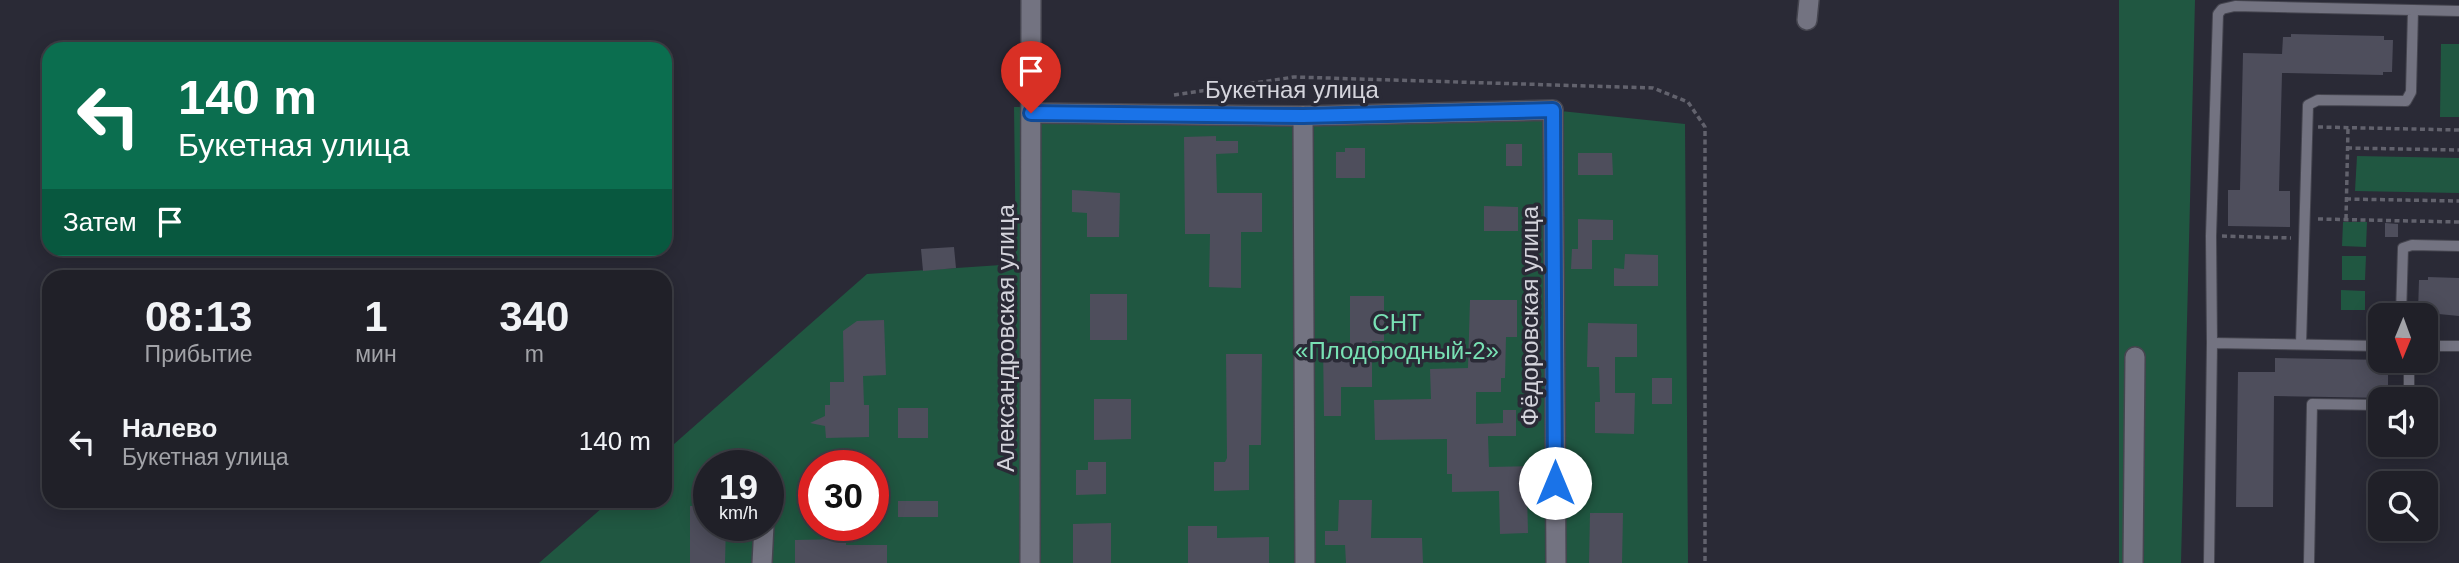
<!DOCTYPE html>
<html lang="ru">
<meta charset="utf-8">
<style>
body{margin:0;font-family:Helvetica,sans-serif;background:#2d2d34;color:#f1f3f6;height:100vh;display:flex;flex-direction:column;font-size:26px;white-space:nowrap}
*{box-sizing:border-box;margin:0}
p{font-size:23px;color:#a2a3a8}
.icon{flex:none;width:38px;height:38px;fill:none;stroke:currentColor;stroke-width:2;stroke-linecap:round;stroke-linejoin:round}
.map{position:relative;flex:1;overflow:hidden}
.panel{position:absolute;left:42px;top:270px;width:630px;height:238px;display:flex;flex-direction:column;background:#202028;border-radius:21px;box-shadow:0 4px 18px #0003,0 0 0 2px #3d3e45}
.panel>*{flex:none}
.guide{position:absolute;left:42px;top:42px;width:630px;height:214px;border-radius:21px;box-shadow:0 4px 18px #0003,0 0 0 2px #3d3e45;background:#0b6e4f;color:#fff;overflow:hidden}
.needle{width:46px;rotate:181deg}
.controls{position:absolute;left:2368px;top:303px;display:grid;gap:14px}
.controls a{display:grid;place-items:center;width:70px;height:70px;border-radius:14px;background:#202028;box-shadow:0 4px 18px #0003,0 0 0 2px #3d3e45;font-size:35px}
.speed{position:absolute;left:693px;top:450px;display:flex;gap:14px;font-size:35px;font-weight:700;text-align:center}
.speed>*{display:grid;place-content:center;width:91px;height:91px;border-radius:50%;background:#202028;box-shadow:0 4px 18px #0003,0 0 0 2px #3d3e45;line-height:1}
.speed small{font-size:18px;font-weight:400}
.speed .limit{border:10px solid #d22;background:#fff;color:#111}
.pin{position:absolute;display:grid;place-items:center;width:60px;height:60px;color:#fff;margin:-72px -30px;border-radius:50% 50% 50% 0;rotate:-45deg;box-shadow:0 0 7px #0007}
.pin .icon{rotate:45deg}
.me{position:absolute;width:77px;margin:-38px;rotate:0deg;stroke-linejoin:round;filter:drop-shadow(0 0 5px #0008)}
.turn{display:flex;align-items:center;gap:24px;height:147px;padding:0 21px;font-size:32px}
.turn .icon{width:91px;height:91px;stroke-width:2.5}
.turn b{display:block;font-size:49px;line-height:60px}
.then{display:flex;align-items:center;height:66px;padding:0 21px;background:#0003;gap:14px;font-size:26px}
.eta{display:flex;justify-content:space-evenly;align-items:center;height:119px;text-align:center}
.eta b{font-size:42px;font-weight:600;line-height:49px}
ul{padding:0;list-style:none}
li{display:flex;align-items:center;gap:21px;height:105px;padding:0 21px}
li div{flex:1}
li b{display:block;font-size:26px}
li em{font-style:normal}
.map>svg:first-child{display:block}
.green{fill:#205741;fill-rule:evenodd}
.building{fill:#4e4e5c}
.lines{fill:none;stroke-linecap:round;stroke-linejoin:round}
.lane-casing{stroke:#45454f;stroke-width:12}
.street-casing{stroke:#45454f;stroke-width:22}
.path{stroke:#62626d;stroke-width:3.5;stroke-dasharray:5 3.5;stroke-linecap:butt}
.lane{stroke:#737381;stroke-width:10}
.street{stroke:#737381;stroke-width:19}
.route-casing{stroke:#114b97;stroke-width:18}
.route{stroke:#1a73e8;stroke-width:12}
.labels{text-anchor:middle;stroke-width:7;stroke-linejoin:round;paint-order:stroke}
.street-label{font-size:24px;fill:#d4d4dc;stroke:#2a2a36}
.park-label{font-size:24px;fill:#78e1b4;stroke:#2a2a36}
</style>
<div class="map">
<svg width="2459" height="563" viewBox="0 0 2459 563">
<rect width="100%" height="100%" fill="#2a2a36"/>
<!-- green -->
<g class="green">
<polygon points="2119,0 2195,0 2181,563 2119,563"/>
<polygon points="2441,44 2459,44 2459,117 2440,117"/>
<path d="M1014,107L1532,108L1685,124L1688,563H539L610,501L665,500V452L867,274L1016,264ZM709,466H768V525H709ZM814,466H873V525H814Z"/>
<polygon points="2357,156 2459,158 2459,193 2355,191"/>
<polygon points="2343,222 2367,222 2366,247 2342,246"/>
<polygon points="2342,256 2366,256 2365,280 2342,280"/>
<polygon points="2341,290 2365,291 2365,310 2341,310"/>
</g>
<!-- building -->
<g class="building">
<polygon points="2291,34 2384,36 2384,40 2393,40 2392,72 2383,72 2383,75 2282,73 2279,191 2290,191 2290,227 2228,226 2228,190 2240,190 2243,53 2282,54 2283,37 2291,37"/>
<polygon points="1216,136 1216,141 1238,141 1238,153 1216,154 1217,193 1262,193 1262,232 1241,232 1241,288 1209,287 1210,234 1185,234 1184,137"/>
<rect x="1506" y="144" width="16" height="22"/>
<polygon points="1345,148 1365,148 1365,178 1336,178 1336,152 1345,152"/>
<polygon points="1578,153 1612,153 1613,175 1578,175"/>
<polygon points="1072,190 1120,193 1119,237 1087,237 1087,213 1072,212"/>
<polygon points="1484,206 1518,207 1518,231 1484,231"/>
<polygon points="1578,219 1613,220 1613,240 1592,240 1592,269 1571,269 1572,249 1578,249"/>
<polygon points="2385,223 2398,224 2398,237 2385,237"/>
<polygon points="954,247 956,268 923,271 921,249"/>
<polygon points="1625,254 1658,255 1658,286 1614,286 1614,268 1624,269"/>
<polygon points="2428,277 2459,278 2459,316 2418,312 2419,280 2428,280"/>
<rect x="1090" y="294" width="37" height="46"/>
<polygon points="1350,296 1384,296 1384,341 1372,341 1372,387 1341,387 1341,416 1324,416 1323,345 1350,345"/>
<polygon points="1470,300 1517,300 1517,337 1506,337 1505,378 1501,378 1501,392 1476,392 1476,424 1503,423 1503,410 1516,410 1516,436 1488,436 1489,467 1534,466 1533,493 1527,493 1528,533 1500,534 1499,491 1452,492 1452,474 1447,474 1447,439 1375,440 1374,400 1431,399 1430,369 1468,368"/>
<polygon points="884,320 886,375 863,376 864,405 869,405 869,437 826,438 825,426 810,423 825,416 825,405 830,405 830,382 844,382 843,331 857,321"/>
<polygon points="1588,323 1637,324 1637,357 1615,357 1615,393 1635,393 1634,434 1595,433 1595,402 1600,402 1599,367 1587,367"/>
<polygon points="1226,354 1262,354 1261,445 1249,445 1249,490 1214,491 1214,462 1225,462 1227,458"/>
<polygon points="2275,358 2388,360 2388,398 2274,396 2273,507 2236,507 2238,372 2275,372"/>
<rect x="1652" y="378" width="20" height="26"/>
<polygon points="1094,399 1131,399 1131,439 1094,440"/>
<rect x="898" y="408" width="30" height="30"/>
<polygon points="1088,462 1106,462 1106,494 1076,495 1076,470 1088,470"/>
<polygon points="1339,500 1372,500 1371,538 1422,538 1423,563 1346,563 1345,545 1325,545 1325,531 1338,531"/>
<rect x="898" y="501" width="40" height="16"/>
<polygon points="690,506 709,506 709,525 726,525 725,563 690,563"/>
<polygon points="1590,513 1623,513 1622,563 1589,563"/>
<polygon points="1111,523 1111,563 1073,563 1073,524"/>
<polygon points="1188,526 1217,526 1217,538 1269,537 1269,563 1188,563"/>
<polygon points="846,539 846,545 887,545 887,563 795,563 795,540"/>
</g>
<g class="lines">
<defs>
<g id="lane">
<polyline points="2413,10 2459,11"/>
<polyline points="2401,315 2403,248 2412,245 2459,246"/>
<polyline points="2212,343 2211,236 2218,14 2222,9 2235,6 2413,10 2411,92 2406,101 2318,100 2308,105 2301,344"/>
<polyline points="2426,346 2459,346"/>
<polyline points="2409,399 2409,360"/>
<polyline points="2209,563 2212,343 2380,346"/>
<polyline points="2309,563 2312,404 2380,405"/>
</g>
<g id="street">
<polyline points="1807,20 1809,0"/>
<polyline points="1031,113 1303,116 1553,110 1556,563"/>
<polyline points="1303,116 1305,563"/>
<polyline points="762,563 764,525"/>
<polyline points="1030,563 1031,0"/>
<polyline points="2133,563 2135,357"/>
</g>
</defs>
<!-- lane casing -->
<use href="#lane" class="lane-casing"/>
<!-- street casing -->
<use href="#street" class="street-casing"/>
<!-- path -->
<g class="path">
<polyline points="1174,95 1294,77 1653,88 1688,102 1705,127 1705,563"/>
<polyline points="2318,127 2459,130"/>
<polyline points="2347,148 2459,150"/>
<polyline points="2346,199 2459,201"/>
<polyline points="2318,219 2459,222"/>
<polyline points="2346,219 2348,128"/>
<polyline points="2222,236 2291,238"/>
</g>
<!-- lane -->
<use href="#lane" class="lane"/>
<!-- street -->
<use href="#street" class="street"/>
</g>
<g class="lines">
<defs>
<polyline id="route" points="1031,113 1303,116 1553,110 1555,483"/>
</defs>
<!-- route casing -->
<use href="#route" class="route-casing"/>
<!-- route -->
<use href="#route" class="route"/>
</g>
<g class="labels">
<!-- street labels -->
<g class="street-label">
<text x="1292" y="98">Букетная улица</text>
<text transform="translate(1530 316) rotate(-90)" y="8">Фёдоровская улица</text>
<text transform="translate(1006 338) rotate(-90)" y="8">Александровская улица</text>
</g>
<!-- park labels -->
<g class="park-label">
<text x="1397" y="331">СНТ<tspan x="1397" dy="28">«Плодородный-2»</tspan></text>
</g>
</g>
</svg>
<div class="controls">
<a><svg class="needle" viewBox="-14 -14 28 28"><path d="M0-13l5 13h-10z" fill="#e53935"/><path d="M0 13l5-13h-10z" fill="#a2a3a8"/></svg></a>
<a><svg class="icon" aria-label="sound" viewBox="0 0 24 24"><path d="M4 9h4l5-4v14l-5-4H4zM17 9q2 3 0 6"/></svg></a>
<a><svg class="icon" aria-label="search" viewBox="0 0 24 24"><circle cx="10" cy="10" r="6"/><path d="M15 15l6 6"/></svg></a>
</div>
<div class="speed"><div>19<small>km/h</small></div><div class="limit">30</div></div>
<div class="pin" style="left:1031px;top:113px;background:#d93025"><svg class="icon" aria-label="arrive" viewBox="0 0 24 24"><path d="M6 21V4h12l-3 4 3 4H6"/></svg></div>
<svg class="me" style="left:1555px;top:483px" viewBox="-20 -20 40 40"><circle r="19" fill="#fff"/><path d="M0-13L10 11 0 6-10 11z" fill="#1a73e8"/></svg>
<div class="guide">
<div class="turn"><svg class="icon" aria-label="left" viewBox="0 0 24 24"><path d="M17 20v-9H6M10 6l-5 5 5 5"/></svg><div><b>140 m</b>Букетная улица</div></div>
<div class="then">Затем<svg class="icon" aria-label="arrive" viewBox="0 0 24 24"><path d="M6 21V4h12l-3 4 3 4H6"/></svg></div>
</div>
<section class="panel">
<div class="eta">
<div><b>08:13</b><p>Прибытие</p></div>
<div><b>1</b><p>мин</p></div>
<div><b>340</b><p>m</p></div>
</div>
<ul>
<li><svg class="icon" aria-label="left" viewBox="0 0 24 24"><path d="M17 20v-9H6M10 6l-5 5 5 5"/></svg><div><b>Налево</b><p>Букетная улица</p></div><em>140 m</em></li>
</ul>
</section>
</div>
